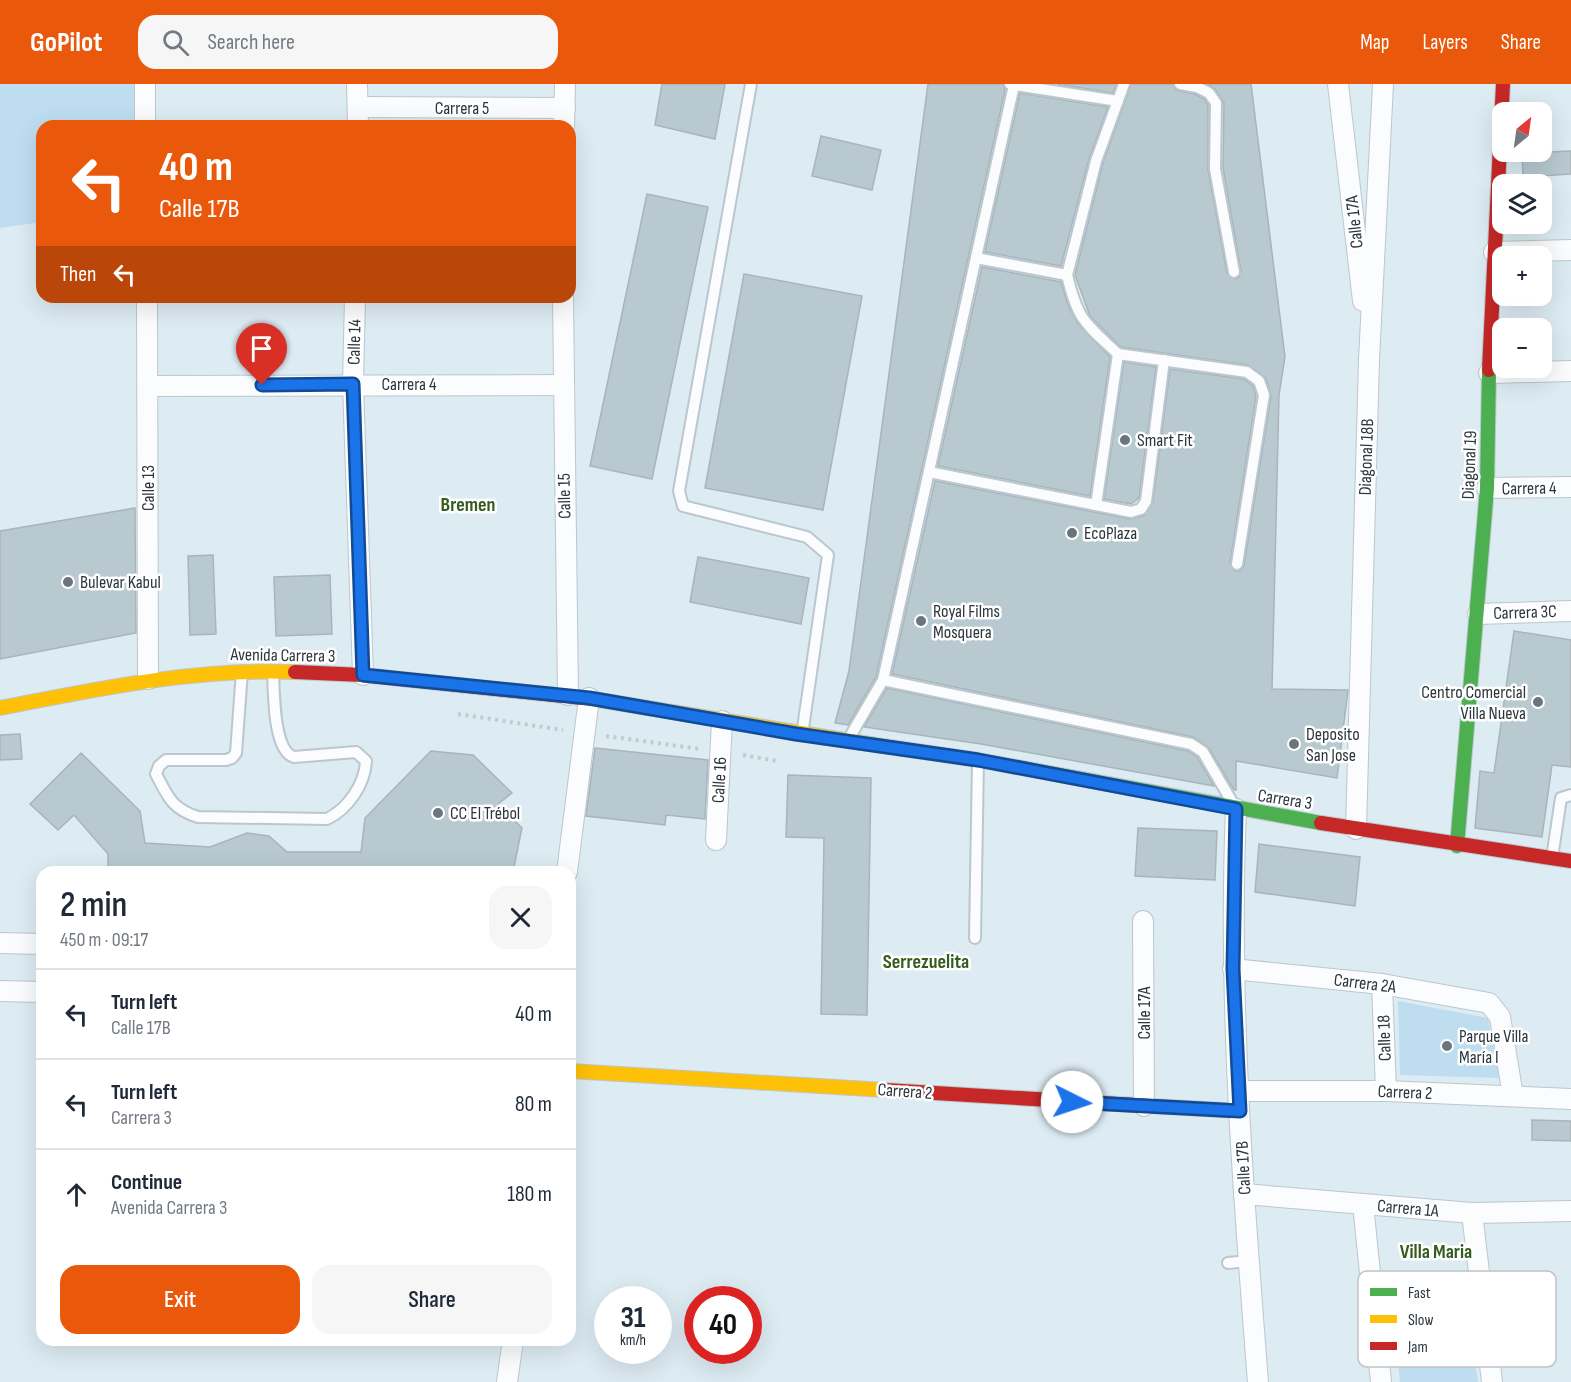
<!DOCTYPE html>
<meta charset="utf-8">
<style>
body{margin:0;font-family:"Sofia Sans Condensed",sans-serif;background:#f6f6f7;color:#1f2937;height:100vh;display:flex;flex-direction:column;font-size:22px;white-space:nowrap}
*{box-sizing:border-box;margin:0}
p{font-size:20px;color:#747a83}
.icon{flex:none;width:33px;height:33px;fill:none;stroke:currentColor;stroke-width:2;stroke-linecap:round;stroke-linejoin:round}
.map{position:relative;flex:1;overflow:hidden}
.details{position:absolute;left:36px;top:782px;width:540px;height:480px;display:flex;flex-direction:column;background:#fff;border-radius:18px;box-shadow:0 6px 24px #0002}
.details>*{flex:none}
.guide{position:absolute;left:36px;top:36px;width:540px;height:183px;border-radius:18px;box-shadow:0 6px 24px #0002;background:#ea580c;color:#fff;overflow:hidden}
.needle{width:39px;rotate:29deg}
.controls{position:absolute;left:1492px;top:18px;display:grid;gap:12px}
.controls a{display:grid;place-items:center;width:60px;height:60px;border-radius:12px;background:#fff;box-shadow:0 6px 24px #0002;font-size:30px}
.speed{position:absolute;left:594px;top:1202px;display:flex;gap:12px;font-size:30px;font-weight:700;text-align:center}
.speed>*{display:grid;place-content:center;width:78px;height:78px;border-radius:50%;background:#fff;box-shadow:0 6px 24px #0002;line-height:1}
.speed small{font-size:15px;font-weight:400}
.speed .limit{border:9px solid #d22;background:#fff;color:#111}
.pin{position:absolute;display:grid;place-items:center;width:51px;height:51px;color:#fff;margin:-62px -26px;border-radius:50% 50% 50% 0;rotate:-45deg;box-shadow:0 0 6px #0007}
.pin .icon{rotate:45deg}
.me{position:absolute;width:66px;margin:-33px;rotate:94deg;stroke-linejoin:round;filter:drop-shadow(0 0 4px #0008)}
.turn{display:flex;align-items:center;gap:21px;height:126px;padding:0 24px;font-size:27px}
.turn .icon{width:78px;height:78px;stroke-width:2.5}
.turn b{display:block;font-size:42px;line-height:51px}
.then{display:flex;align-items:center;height:57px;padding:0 24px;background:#0003;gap:12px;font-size:22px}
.round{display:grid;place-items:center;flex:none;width:63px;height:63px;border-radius:18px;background:#f6f6f7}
.summary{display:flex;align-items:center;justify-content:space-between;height:102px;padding:0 24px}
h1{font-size:36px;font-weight:600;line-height:45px}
.cta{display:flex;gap:12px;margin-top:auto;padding:12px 24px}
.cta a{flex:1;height:69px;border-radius:18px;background:#ea580c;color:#fff;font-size:24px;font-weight:600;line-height:69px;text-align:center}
.cta a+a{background:#f6f6f7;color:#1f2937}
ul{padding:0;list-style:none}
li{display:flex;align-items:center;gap:18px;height:90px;padding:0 24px;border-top:2px solid #e0e1e3}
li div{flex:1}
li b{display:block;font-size:22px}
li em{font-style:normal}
header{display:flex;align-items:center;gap:36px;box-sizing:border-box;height:84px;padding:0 30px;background:#ea580c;color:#fff}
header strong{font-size:28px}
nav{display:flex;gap:33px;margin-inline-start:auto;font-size:21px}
.search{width:420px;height:54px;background:#f6f6f7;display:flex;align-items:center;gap:15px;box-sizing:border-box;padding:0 21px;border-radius:18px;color:#747a83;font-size:22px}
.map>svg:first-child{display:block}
.green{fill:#bedef0}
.building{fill:#b8c9d0;stroke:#a8b5b9;stroke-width:1.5}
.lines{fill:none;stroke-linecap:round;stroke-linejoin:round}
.lane-casing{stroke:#bcc7cd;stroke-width:14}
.street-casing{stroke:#bcc7cd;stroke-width:22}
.fast-casing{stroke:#bcc7cd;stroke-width:16}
.slow-casing{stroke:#bcc7cd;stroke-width:16}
.jam-casing{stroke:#bcc7cd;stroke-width:16}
.path{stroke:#c6cacd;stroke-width:4;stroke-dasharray:3 4.5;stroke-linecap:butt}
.lane{stroke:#fafcfd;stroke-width:10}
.street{stroke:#fafcfd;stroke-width:20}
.fast{stroke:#4caf50;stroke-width:14}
.slow{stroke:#ffc107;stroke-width:14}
.jam{stroke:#c62828;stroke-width:14}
.route-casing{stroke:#114b97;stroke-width:15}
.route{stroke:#1a73e8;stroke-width:10}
.poi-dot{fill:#6a757c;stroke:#fff;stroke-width:2}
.labels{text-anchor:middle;stroke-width:5;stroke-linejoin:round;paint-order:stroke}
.street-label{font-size:18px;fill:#2c363c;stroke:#fff}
.poi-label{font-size:18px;fill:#2c363c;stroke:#fff;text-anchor:start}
.neighbourhood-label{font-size:20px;font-weight:bold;fill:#355c1f;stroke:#fff}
.key{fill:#fff;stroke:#c0c3c4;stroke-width:1.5}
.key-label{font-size:16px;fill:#2c363c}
</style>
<header>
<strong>GoPilot</strong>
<div class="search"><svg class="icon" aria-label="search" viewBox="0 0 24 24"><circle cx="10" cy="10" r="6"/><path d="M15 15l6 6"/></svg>Search here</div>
<nav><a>Map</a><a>Layers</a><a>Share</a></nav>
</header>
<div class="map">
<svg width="1571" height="1298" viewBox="0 0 1571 1298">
<rect width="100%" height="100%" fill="#ddebf3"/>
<!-- green -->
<g class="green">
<polygon points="0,0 145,0 143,42 42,42 42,138 0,144"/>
<polygon points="1398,917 1488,934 1500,994 1400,991"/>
<polygon points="1473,1266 1478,1298 1400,1298 1397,1270"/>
</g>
<!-- building -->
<g class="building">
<polygon points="662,0 725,0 715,55 655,41"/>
<polygon points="928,0 1003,0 1005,6 876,593 848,641 835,639 849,587"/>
<polygon points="1057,0 1116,0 1113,9"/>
<polygon points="1131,0 1173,0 1176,6 1195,10 1204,15 1208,21 1208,86 1227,189 1235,195 1239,193 1241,187 1223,84 1224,19 1215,5 1208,0 1251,0 1285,273 1279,311 1272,605 1348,606 1337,694 1236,677 1236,706 1234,706 1209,664 1193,653 892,590 935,397 1130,435 1143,432 1153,418 1170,285 1244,295 1253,302 1256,312 1230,479 1235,487 1240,487 1244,482 1271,312 1266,294 1248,281 1121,263 1090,232 1075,191 1103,79"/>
<polygon points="1020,9 1108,23 1089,75 1061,182 985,168"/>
<polygon points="821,52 881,66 872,106 812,92"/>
<polygon points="1571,67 1571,90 1523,93 1522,69"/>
<polygon points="647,110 708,123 652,395 590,382"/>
<polygon points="982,183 1061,198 1068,221 1078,240 1110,273 1090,412 938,382"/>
<polygon points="744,190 862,212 823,426 705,404"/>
<polygon points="1124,278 1156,283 1139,414 1131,420 1104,415"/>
<polygon points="135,424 136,549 0,575 0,447"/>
<polygon points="213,471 216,550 190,551 188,472"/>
<polygon points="698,473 809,494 801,540 690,518"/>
<polygon points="330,491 332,550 276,552 274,493"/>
<polygon points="1514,547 1571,556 1571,683 1552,681 1542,753 1475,744 1480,687 1494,689"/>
<polygon points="887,604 1188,667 1197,673 1214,702 981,660 864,643"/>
<polygon points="20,650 22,675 0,676 0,651"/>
<polygon points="595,664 708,676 705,735 666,731 665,741 586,732"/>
<polygon points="431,667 473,671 512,709 498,720 522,744 513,788 108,788 108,770 74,731 58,746 30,720 81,669 140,727 145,759 210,763 247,749 269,752 287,768 361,768 365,734"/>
<polygon points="788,691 871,694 867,931 821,930 824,754 786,753"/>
<polygon points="1138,744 1217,747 1215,796 1135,792"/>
<polygon points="1259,760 1360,773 1355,822 1255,808"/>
<polygon points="1532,1036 1571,1037 1571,1057 1532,1056"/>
</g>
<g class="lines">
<defs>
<g id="lane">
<polyline points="751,0 679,407 683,422 807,453 828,471 802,651"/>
<polyline points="1180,0 1197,3 1209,9 1216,19 1215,85 1234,188"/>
<polyline points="1014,1 1118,17"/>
<polyline points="976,174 1067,191 1096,77 1124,0"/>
<path d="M1067,191C1078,237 1085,239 1118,270"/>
<polyline points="929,388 1131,428 1141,425 1146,417 1164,276"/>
<polyline points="1096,421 1118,270 1247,288 1259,297 1264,311 1237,480"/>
<path d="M242,587L236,669L232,674L226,676H166L159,682L156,690C168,713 172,725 198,733L327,735C348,725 365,700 366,677L356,668L294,673C273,667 274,608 273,587"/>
<polyline points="883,596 1191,660 1203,668 1232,718"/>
<polyline points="848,656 883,596 1014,1 1010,0"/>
<polyline points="1552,774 1561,714 1571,711"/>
<polyline points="975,854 978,676"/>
<polyline points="1228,1179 1248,1177"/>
</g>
<g id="street">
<polyline points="145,0 145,42"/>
<polyline points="357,0 358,42"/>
<polyline points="1338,0 1363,217"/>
<polyline points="358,23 565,24"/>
<polyline points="564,42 565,0"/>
<polyline points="1494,168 1571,166"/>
<polyline points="147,213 148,595"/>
<polyline points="355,213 353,300 363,591"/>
<polyline points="563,213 568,611"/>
<polyline points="1489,289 1571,287"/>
<polyline points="149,302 562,301"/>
<polyline points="1487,404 1571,403"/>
<polyline points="1478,530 1571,527"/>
<path d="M1236,725C1228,916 1243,1108 1258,1298"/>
<polyline points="1356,745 1369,276 1383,0"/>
<polyline points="716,756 722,637"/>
<polyline points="567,788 589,614"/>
<polyline points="1143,837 1144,1022"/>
<polyline points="0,859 42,860"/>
<polyline points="1233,885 1382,900 1489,919 1500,933 1513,1012"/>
<polyline points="1382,900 1386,1007"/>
<polyline points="0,907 42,908"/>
<polyline points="1239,1007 1386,1007 1571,1015"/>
<polyline points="1244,1110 1472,1129 1571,1127"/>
<polyline points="1363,1120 1381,1298"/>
<polyline points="1472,1129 1492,1298"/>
<polyline points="507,1298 513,1256"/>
</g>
<g id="fast">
<polyline points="869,660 978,676 1321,739"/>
<polyline points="1457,762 1487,404 1489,286"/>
<polyline points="1151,1022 1240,1027"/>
</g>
<g id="slow">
<polyline points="593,615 869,660"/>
<path d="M0,624C98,605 194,584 295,588"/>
<polyline points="570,987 885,1006"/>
</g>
<g id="jam">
<polyline points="1489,286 1503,0"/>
<polyline points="295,588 363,591 593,615"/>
<polyline points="1321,739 1571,777"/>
<polyline points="885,1006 1151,1022"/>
</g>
</defs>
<!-- lane casing -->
<use href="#lane" class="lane-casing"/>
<!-- street casing -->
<use href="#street" class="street-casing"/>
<!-- fast casing -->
<use href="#fast" class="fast-casing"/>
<!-- slow casing -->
<use href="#slow" class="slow-casing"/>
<!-- jam casing -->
<use href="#jam" class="jam-casing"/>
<!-- path -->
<g class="path">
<polyline points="458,630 563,646"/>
<polyline points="606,652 700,665"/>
<polyline points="743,671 777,677"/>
</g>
<!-- lane -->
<use href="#lane" class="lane"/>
<!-- street -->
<use href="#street" class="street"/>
<!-- fast -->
<use href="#fast" class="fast"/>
<!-- slow -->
<use href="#slow" class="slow"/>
<!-- jam -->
<use href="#jam" class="jam"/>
</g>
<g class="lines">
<defs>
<polyline id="route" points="262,301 353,300 363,591 589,614 796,650 978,676 1236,725 1233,885 1240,1027 1072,1018"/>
</defs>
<!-- route casing -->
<use href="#route" class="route-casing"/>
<!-- route -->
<use href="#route" class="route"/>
</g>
<!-- markers -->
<g class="poi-dot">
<circle cx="1125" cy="356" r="6"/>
<circle cx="1072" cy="449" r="6"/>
<circle cx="68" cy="498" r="6"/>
<circle cx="921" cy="537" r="6"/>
<circle cx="1538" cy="618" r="6"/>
<circle cx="1294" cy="660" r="6"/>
<circle cx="438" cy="729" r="6"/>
<circle cx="1447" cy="962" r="6"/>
</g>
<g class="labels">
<!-- street labels -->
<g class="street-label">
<text x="462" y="30">Carrera 5</text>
<text transform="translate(1354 138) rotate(-96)" y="6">Calle 17A</text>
<text transform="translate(354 258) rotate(-89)" y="6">Calle 14</text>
<text x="409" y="306">Carrera 4</text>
<text transform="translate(1366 373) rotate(-88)" y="6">Diagonal 18B</text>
<text transform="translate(1469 381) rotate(-88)" y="6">Diagonal 19</text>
<text transform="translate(148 404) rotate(-90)" y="6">Calle 13</text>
<text transform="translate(1529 404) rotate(-1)" y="6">Carrera 4</text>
<text transform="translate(564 412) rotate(-91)" y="6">Calle 15</text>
<text transform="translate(1525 528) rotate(-2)" y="6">Carrera 3C</text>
<text transform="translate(283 571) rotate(1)" y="6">Avenida Carrera 3</text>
<text transform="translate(719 696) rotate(-87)" y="6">Calle 16</text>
<text transform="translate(1285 715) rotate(9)" y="6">Carrera 3</text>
<text transform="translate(1365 899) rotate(7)" y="6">Carrera 2A</text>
<text transform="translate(1144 929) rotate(-90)" y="6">Calle 17A</text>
<text transform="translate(1384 954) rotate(-92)" y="6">Calle 18</text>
<text transform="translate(905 1007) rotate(4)" y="6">Carrera 2</text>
<text transform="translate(1405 1008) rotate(2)" y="6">Carrera 2</text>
<text transform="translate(1243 1084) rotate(-93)" y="6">Calle 17B</text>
<text transform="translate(1408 1124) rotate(5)" y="6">Carrera 1A</text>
</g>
<!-- poi labels -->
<g class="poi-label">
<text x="1137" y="362">Smart Fit</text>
<text x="1084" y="455">EcoPlaza</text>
<text x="80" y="504">Bulevar Kabul</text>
<text x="933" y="533">Royal Films<tspan x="933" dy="21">Mosquera</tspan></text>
<text x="1526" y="614" text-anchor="end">Centro Comercial<tspan x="1526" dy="21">Villa Nueva</tspan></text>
<text x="1306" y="656">Deposito<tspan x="1306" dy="21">San Jose</tspan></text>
<text x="450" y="735">CC El Trébol</text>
<text x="1459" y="958">Parque Villa<tspan x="1459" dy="21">María I</tspan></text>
</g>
<!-- neighbourhood labels -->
<g class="neighbourhood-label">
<text x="468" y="427">Bremen</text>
<text x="926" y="884">Serrezuelita</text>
<text x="1436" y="1174">Villa Maria</text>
</g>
</g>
<!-- legend -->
<rect x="1358" y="1187" width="198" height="96" rx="9" class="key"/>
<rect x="1370" y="1204" width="27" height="8" fill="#4caf50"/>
<rect x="1370" y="1231" width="27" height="8" fill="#ffc107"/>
<rect x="1370" y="1258" width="27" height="8" fill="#c62828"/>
<g class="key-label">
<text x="1408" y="1214">Fast</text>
<text x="1408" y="1241">Slow</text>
<text x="1408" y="1268">Jam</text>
</g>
</svg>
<div class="controls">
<a><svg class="needle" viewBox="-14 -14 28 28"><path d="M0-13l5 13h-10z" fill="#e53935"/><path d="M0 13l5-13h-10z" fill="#747a83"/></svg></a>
<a><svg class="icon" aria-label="layers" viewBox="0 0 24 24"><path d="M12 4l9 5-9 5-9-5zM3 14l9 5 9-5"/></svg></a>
<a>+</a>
<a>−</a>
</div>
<div class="speed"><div>31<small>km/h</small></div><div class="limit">40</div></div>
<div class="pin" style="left:262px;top:301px;background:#d93025"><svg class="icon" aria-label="arrive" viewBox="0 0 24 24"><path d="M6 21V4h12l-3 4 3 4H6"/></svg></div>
<svg class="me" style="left:1072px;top:1018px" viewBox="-20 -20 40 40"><circle r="19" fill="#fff"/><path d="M0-13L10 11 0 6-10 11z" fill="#1a73e8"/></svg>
<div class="guide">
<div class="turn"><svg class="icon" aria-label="left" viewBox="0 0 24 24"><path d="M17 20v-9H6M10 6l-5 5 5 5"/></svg><div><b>40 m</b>Calle 17B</div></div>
<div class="then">Then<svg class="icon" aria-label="left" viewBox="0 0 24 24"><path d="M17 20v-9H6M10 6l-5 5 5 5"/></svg></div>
</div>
<section class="details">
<div class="summary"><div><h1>2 min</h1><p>450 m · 09:17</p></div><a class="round"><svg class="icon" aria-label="close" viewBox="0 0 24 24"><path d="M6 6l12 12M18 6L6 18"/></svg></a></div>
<ul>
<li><svg class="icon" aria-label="left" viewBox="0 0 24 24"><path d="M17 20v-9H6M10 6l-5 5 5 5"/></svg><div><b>Turn left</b><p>Calle 17B</p></div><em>40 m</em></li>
<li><svg class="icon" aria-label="left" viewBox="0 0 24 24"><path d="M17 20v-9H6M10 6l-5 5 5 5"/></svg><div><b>Turn left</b><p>Carrera 3</p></div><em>80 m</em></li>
<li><svg class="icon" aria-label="ahead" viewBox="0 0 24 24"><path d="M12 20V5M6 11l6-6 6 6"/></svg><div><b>Continue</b><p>Avenida Carrera 3</p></div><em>180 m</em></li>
</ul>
<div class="cta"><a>Exit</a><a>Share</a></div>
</section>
</div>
